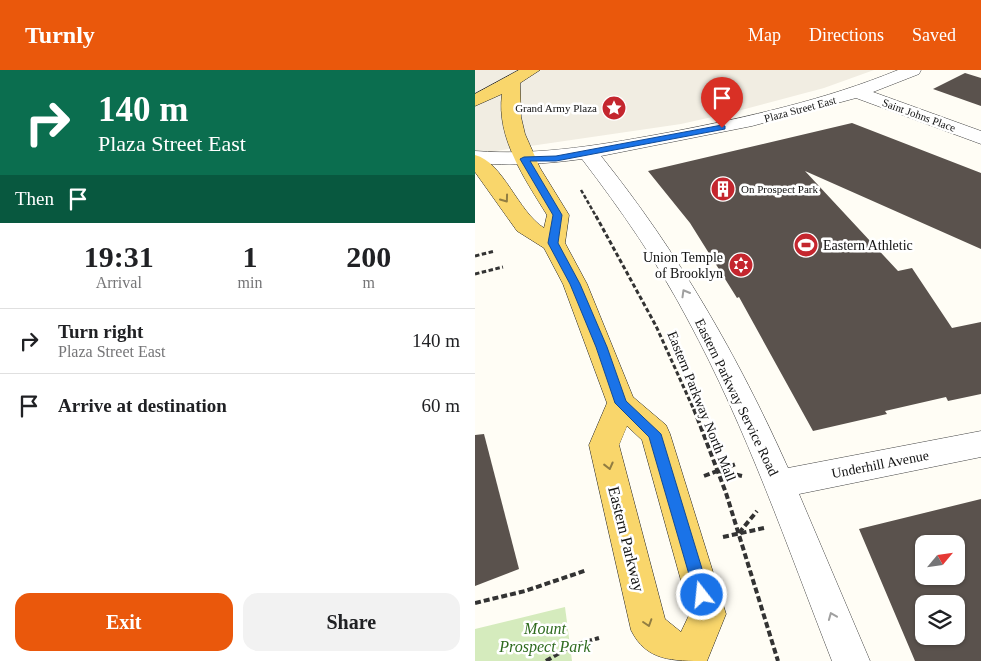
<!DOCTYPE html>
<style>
body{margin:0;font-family:Georgia,serif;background:#f2f2f2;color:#202124;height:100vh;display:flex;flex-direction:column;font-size:19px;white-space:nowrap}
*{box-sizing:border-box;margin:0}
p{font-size:16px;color:#757577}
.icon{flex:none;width:28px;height:28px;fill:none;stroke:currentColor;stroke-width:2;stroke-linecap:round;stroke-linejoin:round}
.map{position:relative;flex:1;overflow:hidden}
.details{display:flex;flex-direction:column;background:#fff;width:475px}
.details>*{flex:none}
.hud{background:#0b6e4f;color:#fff;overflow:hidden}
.needle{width:32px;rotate:61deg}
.buttons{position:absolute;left:440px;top:465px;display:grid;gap:10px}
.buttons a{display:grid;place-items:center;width:50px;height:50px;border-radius:10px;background:#fff;box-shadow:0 1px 4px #0004;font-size:25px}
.pin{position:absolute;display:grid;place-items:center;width:42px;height:42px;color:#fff;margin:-51px -21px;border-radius:50% 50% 50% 0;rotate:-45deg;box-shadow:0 0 5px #0007}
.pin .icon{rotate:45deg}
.me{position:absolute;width:55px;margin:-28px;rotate:344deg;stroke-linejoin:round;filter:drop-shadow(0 0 4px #0008)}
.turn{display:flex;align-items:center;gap:18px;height:105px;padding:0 15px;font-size:22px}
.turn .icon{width:65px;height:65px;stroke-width:2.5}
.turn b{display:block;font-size:35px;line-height:42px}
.then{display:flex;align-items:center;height:48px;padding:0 15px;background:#0003;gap:10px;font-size:19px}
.eta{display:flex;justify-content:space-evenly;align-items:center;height:85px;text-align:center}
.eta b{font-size:30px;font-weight:700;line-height:35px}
.button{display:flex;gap:10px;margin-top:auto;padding:10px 15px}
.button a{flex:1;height:58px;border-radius:15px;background:#ea580c;color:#fff;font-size:20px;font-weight:700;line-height:58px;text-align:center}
.button a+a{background:#f2f2f2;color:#202124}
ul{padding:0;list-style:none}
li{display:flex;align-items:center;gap:15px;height:65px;padding:0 15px;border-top:1px solid #e0e0e0}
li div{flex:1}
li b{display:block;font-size:19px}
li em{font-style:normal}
header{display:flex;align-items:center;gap:30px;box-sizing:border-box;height:70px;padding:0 25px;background:#ea580c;color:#fff}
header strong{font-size:24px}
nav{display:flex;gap:28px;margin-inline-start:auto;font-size:18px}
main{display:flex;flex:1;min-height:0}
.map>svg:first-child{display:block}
.green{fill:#d5ebbd}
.plaza{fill:#f1ede2}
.building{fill:#5a524d;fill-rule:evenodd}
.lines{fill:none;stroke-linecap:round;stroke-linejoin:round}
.street-casing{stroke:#444;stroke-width:1}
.primary-casing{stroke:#222;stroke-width:1}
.path-far2{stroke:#333;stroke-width:2.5;stroke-dasharray:4 2;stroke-linecap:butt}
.path-far1{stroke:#333;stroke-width:3;stroke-dasharray:4.5 2.5;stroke-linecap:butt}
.path{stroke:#333;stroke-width:4;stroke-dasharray:6 3;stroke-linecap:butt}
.street{fill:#fff;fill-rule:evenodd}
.primary{fill:#f9d66b;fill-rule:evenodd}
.oneway{stroke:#917d42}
.oneway2{stroke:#a0a0a0}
.route{fill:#1a73e8;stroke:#114b97}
.labels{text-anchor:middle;stroke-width:5;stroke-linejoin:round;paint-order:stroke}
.far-poi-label{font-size:11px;fill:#111;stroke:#fff;text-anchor:end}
.far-street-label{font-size:11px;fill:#111;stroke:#fff}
.poi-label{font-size:14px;fill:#111;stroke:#fff;text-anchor:start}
.street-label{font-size:14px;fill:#111;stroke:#fff}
.near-street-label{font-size:16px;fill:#111;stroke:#fff}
.near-park-label{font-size:16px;font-style:italic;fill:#2f6b1f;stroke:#fff}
</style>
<header>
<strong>Turnly</strong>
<nav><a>Map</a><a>Directions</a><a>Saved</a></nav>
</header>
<main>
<section class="details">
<div class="hud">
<div class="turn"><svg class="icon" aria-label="right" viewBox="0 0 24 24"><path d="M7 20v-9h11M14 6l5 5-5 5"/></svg><div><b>140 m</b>Plaza Street East</div></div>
<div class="then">Then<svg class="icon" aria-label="arrive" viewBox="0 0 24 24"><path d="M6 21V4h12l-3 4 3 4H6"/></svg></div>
</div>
<div class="eta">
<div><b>19:31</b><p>Arrival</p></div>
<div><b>1</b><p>min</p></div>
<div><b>200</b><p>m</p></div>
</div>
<ul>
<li><svg class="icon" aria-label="right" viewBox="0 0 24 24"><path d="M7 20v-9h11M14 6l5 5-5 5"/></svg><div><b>Turn right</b><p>Plaza Street East</p></div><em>140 m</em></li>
<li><svg class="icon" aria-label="arrive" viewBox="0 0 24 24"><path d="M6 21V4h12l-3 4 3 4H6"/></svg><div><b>Arrive at destination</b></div><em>60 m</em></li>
</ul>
<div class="button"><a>Exit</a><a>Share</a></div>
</section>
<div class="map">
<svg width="506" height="591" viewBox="0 0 506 591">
<rect width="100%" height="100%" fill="#fffdf5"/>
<!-- green -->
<polygon class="green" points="90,537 97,591 0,591 0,559"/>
<!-- plaza -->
<polygon class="plaza" points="0,0 399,0 349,18 255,43 206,54 0,84"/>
<!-- building -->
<g class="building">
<polygon points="490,3 506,8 506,36 458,19"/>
<polygon points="377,53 506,103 506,179 330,101 423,201 437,198 477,258 506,252 506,324 473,331 471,327 410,341 412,344 338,361 264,227 262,228 215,153 173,101"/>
<polygon points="9,364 44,499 0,516 0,365"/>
<path d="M506,429V591H440L384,459ZM449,474H481V506H449ZM449,534H481V566H449Z"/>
</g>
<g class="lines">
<defs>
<path id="street" d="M423,0H446L444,4L398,22L506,61V74L381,28L277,56L126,86C203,182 263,286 313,398L506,361V387L324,424L395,591H357C312,476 272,359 213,250C183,193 146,140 107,89C71,94 36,96 0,93V81C67,86 131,74 196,62C273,47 350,30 423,0Z"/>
<path id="primary" d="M44,0H65L45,13L46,47L50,64L65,98L94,145L90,173L112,214L158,327L191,355L195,364L251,544L232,591C197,591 171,591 156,560L114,375L132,333L88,214L69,178L42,161L0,102V85C28,92 43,142 69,158L72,145C50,109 21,68 27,24L0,36V24ZM152,356L167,370L215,543L206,562L190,549L144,375Z"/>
</defs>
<!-- street casing -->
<use href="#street" class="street-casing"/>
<!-- primary casing -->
<use href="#primary" class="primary-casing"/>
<!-- path-far2 -->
<polyline class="path-far2" points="106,120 122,148"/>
<!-- path-far1 -->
<g class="path-far1">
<polyline points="121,146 181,256 219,340"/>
<polyline points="0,186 20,181"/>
<polyline points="0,204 28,197"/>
</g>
<!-- path -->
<g class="path">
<polyline points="219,339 251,423 303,591"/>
<polyline points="244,401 267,406"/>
<polyline points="229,406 261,394"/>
<polyline points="264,463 282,441"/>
<polyline points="248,467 289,458"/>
<polyline points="0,533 50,521 112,500"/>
<polyline points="71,591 96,576 124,568"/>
</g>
<!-- street -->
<use href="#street" class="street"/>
<!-- primary -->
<use href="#primary" class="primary"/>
</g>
<!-- one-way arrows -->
<defs><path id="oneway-chevron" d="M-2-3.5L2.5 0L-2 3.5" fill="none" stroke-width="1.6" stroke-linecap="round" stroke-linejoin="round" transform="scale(1.25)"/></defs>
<g class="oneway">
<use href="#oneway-chevron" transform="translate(30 129) rotate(54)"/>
<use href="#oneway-chevron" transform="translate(134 396) rotate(76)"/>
<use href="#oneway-chevron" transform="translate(173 553) rotate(72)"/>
</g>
<g class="oneway2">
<use href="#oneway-chevron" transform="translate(210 223) rotate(-120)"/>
<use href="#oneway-chevron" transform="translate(357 546) rotate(-112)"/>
</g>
<!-- route -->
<polygon class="route" points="247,55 250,56 250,59 81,91 55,91 87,145 83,173 105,214 132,277 151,331 186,364 235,525 232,530 227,532 222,530 220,525 174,367 140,333 121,277 95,214 73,173 78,145 45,89 49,87 81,86"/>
<!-- icons -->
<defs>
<symbol id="sight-disc" viewBox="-11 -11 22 22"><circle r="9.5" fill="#c4262e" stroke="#fff"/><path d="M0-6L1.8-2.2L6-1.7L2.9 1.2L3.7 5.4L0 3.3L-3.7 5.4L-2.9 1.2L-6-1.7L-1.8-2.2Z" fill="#fff"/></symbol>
<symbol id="building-disc" viewBox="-11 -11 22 22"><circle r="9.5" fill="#c4262e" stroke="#fff"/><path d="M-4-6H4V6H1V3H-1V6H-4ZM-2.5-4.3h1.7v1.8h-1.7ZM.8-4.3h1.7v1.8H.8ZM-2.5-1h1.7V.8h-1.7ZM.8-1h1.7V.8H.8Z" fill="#fff"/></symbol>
<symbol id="stadium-disc" viewBox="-11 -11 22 22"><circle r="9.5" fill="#c4262e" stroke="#fff"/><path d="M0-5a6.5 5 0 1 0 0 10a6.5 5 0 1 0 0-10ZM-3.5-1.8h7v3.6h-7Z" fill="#fff"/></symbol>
<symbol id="synagogue-disc" viewBox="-11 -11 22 22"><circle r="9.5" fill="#c4262e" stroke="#fff"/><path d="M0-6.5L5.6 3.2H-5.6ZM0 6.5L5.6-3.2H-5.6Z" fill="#fff"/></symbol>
</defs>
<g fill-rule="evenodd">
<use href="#sight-disc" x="125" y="24" width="28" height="28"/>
<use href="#building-disc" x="234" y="105" width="28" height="28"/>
<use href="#stadium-disc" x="317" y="161" width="28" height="28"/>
<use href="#synagogue-disc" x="252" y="181" width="28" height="28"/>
</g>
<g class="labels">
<!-- far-poi labels -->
<g class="far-poi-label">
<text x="122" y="42">Grand Army Plaza</text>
<text x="266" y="123" text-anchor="start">On Prospect Park</text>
</g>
<!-- far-street labels -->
<g class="far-street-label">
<text transform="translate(325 39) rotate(-15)" y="4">Plaza Street East</text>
<text transform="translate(444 45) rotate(20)" y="4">Saint Johns Place</text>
</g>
<!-- poi labels -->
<g class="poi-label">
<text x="348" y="180">Eastern Athletic</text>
<text x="248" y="192" text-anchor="end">Union Temple<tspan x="248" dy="16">of Brooklyn</tspan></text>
</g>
<!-- street labels -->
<g class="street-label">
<text transform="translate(262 327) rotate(64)" y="5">Eastern Parkway Service Road</text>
<text transform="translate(227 336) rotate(68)" y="5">Eastern Parkway North Mall</text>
<text transform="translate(405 394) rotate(-11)" y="5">Underhill Avenue</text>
</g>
<!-- near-street labels -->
<g class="near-street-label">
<text transform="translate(152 469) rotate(76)" y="6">Eastern Parkway</text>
</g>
<!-- near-park labels -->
<g class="near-park-label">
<text x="70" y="564">Mount<tspan x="70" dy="18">Prospect Park</tspan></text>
</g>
</g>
</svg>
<div class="buttons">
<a><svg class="needle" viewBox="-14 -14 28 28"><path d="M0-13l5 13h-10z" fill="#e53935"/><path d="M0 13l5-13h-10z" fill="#757577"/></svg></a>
<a><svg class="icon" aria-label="layers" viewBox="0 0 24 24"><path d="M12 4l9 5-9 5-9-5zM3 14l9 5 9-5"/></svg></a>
</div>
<div class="pin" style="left:247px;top:58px;background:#d93025"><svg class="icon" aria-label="arrive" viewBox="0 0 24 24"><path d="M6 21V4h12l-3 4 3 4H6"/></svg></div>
<svg class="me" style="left:227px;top:525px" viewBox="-20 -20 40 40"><circle r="17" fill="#1a73e8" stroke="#fff" stroke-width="3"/><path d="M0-11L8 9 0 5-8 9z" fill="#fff"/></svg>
</div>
</main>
